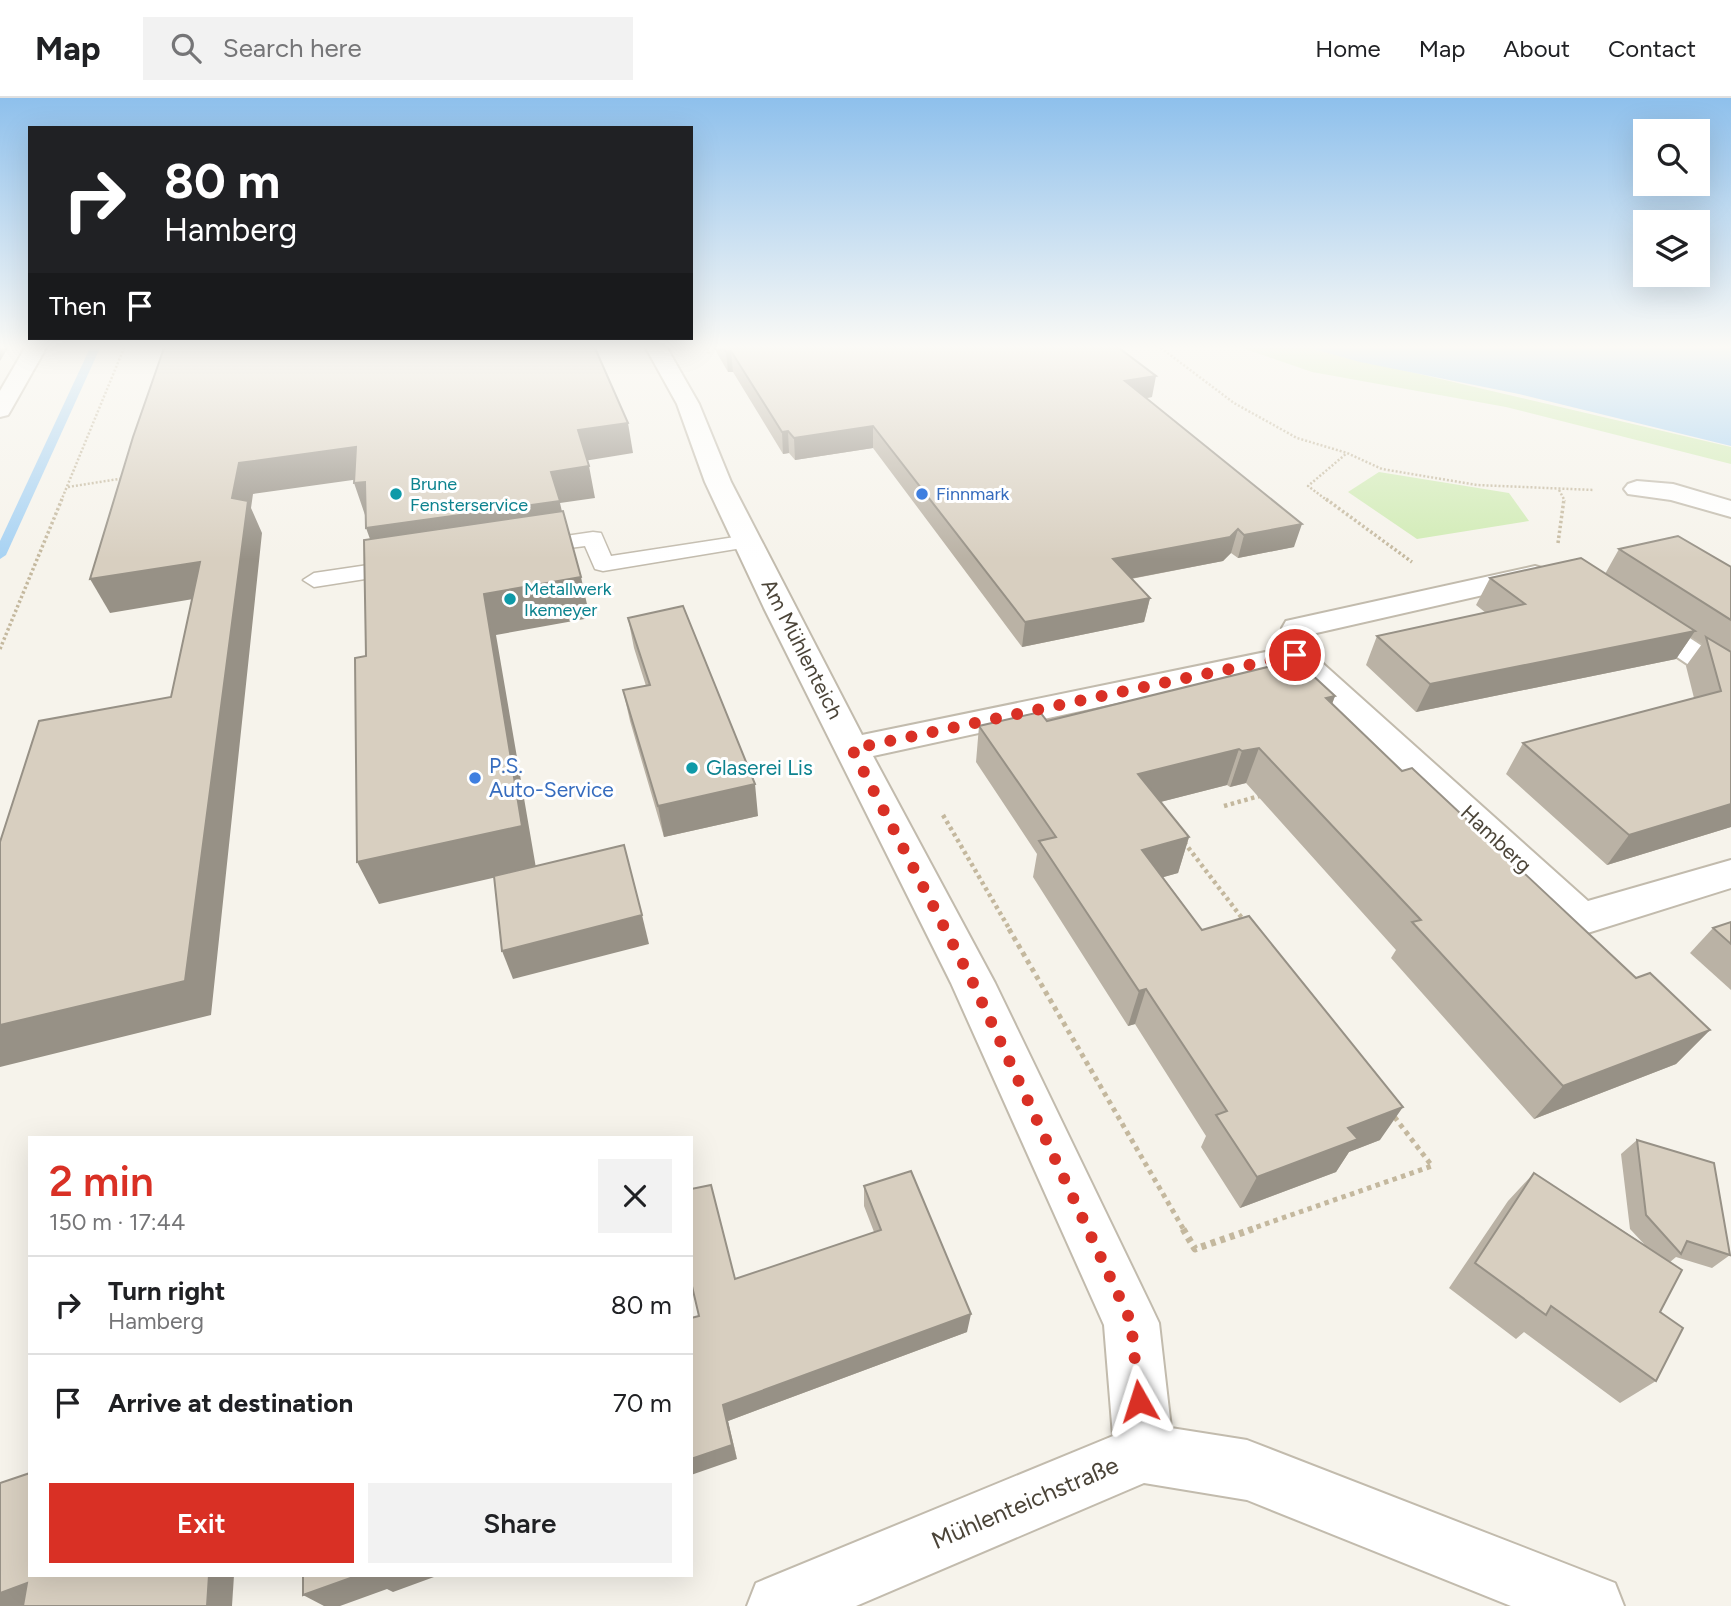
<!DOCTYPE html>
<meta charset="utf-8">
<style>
body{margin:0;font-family:Figtree,sans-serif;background:#f2f2f2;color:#202124;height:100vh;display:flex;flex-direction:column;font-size:26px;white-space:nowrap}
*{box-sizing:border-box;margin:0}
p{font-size:23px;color:#757577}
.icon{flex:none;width:38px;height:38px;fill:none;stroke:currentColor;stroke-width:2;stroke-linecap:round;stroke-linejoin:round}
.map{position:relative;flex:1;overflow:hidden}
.sheet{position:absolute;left:28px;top:1038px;width:665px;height:441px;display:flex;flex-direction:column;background:#fff;border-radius:0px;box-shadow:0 7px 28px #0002}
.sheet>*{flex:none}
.hud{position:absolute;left:28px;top:28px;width:665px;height:214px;border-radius:0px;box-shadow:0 7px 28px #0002;background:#202124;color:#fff;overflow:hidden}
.fabs{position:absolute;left:1633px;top:21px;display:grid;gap:14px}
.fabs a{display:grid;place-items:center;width:77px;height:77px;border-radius:0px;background:#fff;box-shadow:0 7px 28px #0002;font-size:35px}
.pin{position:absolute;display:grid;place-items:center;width:60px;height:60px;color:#fff;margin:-30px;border:4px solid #fff;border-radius:50%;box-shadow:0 2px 7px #0007}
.me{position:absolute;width:77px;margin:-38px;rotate:354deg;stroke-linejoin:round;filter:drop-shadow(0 0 5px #0008)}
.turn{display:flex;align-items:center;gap:24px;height:147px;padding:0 21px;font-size:32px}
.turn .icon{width:91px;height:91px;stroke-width:2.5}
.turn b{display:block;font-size:49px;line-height:60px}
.then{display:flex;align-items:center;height:66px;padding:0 21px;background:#0003;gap:14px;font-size:26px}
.round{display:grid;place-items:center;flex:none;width:74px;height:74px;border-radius:0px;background:#f2f2f2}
.head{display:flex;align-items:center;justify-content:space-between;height:119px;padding:0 21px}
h1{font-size:42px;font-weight:600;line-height:52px;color:#d93025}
.cta{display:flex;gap:14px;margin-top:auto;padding:14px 21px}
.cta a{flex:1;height:80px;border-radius:0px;background:#d93025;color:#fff;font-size:28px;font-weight:600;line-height:80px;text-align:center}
.cta a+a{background:#f2f2f2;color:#202124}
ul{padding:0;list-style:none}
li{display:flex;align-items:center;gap:21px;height:98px;padding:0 21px;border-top:2px solid #e0e0e0}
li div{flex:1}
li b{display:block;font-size:26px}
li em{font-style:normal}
header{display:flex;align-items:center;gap:42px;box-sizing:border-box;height:98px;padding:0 35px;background:#fff;border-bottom:2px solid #e0e0e0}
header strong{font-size:33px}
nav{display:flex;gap:38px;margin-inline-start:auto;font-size:24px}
.search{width:490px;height:63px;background:#f2f2f2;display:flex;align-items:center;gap:18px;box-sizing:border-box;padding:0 24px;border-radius:0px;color:#757577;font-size:26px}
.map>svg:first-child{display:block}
.green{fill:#d0ebb4}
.water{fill:#a7d2f3}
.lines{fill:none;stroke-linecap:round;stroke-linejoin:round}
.stream{fill:#a7d2f3;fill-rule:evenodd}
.lane-casing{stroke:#c2bbad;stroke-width:3}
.street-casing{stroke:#c2bbad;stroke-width:4}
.path-far4{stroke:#c4b89e;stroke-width:2.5;stroke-dasharray:2 2;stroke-linecap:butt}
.path-far3{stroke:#c4b89e;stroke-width:3.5;stroke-dasharray:2.5 2.5;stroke-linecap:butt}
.path-far2{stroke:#c4b89e;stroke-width:4.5;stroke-dasharray:3.5 3.5;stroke-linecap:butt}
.path-far1{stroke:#c4b89e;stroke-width:5;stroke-dasharray:4.5 4.5;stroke-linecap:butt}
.path{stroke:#c4b89e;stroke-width:7;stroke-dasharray:5 5;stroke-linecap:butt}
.lane{fill:#fff;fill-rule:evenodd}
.street{fill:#fff;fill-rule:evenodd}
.wall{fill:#bab2a5}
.shaded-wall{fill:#979186}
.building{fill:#d8cfc0;stroke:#979186;stroke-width:2}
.route{stroke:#d93025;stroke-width:12;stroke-dasharray:0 21.6}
.culture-dot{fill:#0f9aa8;stroke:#fff;stroke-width:2.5}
.shop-dot{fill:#3f7fe0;stroke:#fff;stroke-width:2.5}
.labels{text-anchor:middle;stroke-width:6;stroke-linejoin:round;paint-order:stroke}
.far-culture-label{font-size:18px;fill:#0d838f;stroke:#fff;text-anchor:start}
.far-shop-label{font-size:18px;fill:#366cbe;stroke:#fff;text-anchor:start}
.street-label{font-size:21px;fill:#4b4438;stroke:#fff}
.shop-label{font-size:21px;fill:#366cbe;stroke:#fff;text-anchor:start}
.culture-label{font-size:21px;fill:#0d838f;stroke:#fff;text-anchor:start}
.near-street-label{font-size:24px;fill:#4b4438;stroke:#fff}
</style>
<header>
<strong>Map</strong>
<div class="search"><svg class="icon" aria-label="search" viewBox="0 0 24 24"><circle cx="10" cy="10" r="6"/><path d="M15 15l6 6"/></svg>Search here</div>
<nav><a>Home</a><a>Map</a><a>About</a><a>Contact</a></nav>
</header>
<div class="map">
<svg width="1731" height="1508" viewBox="0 0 1731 1508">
<rect width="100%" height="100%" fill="#f6f3eb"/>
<!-- green -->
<g class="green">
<polygon points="1242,250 1308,250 1731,349 1731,366 1506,309 1312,274"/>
<polygon points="1379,374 1509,395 1529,423 1417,441 1348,394"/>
</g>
<!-- water -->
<polygon class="water" points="1310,250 1731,250 1731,348 1519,296 1360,264"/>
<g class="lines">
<!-- stream -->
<polygon class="stream" points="90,250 100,250 6,457 0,461 0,443"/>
<defs>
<g id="lane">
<polygon points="593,434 601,435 611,458 748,437 759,443 748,449 603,473 595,471 585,448 531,455 520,449 531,443"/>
<polygon points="402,462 410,464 413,469 410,474 314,489 303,482 314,475"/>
</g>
<g id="street">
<polygon points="25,250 46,250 11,312 8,317 0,319 0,293"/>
<polygon points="646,250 667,250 699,306 731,384 862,637 1280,551 1282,530 1286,523 1535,468 1545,471 1549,477 1545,483 1312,536 1311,555 1588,803 1731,762 1731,790 1581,837 1567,832 1288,568 873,658 995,885 1150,1206 1159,1225 1171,1330 1247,1342 1592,1476 1615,1485 1624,1508 1511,1508 1247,1402 1144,1385 856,1508 747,1508 756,1485 1113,1338 1104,1227 951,885 764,510 705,384 677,306"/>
<polygon points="1637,383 1673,386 1731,403 1731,419 1671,402 1628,396 1624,391 1628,386"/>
<polygon points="1639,511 1650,514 1731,567 1731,591 1720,588 1628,526 1624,520 1628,514"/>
</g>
</defs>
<!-- lane casing -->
<use href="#lane" class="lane-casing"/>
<!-- street casing -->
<use href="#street" class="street-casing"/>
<!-- path-far4 -->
<g class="path-far4">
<polyline points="707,250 709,256"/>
<polyline points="1161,250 1234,305 1297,340 1347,355 1382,371 1477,387 1594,392"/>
<polyline points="68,389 125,380"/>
<polyline points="1559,392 1565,403"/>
<polyline points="61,403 124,250"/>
<polyline points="1328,403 1308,388 1347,355"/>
</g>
<!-- path-far3 -->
<g class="path-far3">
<polyline points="1326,401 1412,464"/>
<polyline points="1558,445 1564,401"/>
<polyline points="0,551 62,401"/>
</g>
<!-- path-far2 -->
<g class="path-far2">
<polyline points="1224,708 1263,697"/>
<polyline points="943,717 1010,832"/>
<polyline points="1184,744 1245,824"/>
</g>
<!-- path-far1 -->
<g class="path-far1">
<polyline points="1009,831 1184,1132"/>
<polyline points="1248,1132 1432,1068 1393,1017"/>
</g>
<!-- path -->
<polyline class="path" points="1183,1131 1195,1151 1253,1131"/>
<!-- lane -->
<use href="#lane" class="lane"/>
<!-- street -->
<use href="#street" class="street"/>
</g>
<!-- wall -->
<g class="wall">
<polygon points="714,250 1119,250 1152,299 1147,300 1294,449 1238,460 1231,455 1223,463 1131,481 1150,500 1144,524 1022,549 873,350 795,362 789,355 783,356 733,274 728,274"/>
<polygon points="1619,451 1731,469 1731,729 1607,767 1506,676 1523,645 1694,600 1686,568 1702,546 1691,539 1676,561 1416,614 1366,567 1377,538 1486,515 1476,507 1490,480 1605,476"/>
<polygon points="628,520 758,718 664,739 630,623 623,592 646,588 634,550"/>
<polygon points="1335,598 1332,606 1402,673 1636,880 1710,932 1676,966 1534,1021 1391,860 1396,852 1246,685 1230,689 1227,687 1160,704 1189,739 1178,775 1163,779 1202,832 1380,1042 1349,1054 1336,1074 1240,1110 1201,1049 1206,1038 1135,926 1128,928 1033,779 1037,756 976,664 979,628"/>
<polygon points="1731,824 1731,892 1690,855 1713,830"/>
<polygon points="1637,1042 1730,1157 1712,1170 1676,1159 1670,1164 1660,1214 1656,1283 1620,1305 1524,1234 1516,1241 1449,1190 1508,1103 1534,1075 1645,1147 1630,1131 1621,1056"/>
<polygon points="864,1088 967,1234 728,1323 737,1361 699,1218 874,1134 864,1108"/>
</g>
<!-- shaded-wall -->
<g class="shaded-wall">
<polygon points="0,250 8,250 0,263"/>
<polygon points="731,253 733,274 728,274 726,254"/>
<polygon points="1156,278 1152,299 1122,304 1125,283"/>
<polygon points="628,325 633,355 584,363 578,332"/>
<polygon points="873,328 873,350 795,362 794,340"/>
<polygon points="788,333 789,355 783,356 782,334"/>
<polygon points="356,349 367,380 253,396 251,410 262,435 211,917 0,969 0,927 185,883 232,400 239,365"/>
<polygon points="589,368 595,400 560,405 567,435 378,463 366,430 551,374"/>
<polygon points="365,384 365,417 354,385"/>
<polygon points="1302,426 1294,449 1238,460 1244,437"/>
<polygon points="1238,431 1231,455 1223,463 1108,485 1113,461"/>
<polygon points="200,464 217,497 110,515 90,481"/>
<polygon points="581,479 590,520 496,537 536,770 379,806 357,764 484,496"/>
<polygon points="1150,500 1144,524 1022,549 1025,524"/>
<polygon points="1695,533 1676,561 1416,614 1430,586"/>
<polygon points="1335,598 1321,634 1326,600"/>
<polygon points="1259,650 1246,685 1230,689 1242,653"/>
<polygon points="1239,651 1227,687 1129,712 1138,676"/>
<polygon points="755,686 758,718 664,739 658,708"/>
<polygon points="1731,706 1731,729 1607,767 1629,737"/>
<polygon points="1189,739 1178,775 1132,788 1142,752"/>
<polygon points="642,817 649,846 513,881 502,853"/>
<polygon points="1146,891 1135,926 1128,928 1139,893"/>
<polygon points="1710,932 1676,966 1534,1021 1563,988"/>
<polygon points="1403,1009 1380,1042 1349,1054 1336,1074 1240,1110 1257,1079 1348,1030"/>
<polygon points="971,1216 967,1234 728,1323 737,1361 691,1377 691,1361 723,1307"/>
<polygon points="209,1477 234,1477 232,1508 207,1508"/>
<polygon points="359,1477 434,1477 434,1479 393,1494 387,1491 340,1508 324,1508 303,1497"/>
<polygon points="27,1485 25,1508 0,1508 0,1495"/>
</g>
<!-- building -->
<g class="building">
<polygon points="164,250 595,250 628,325 578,332 589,368 551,374 560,403 366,430 365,384 354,385 356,349 239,365 232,400 248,403 185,883 0,927 0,744 39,623 171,599 200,464 90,481 133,339"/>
<polygon points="724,250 1119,250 1156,278 1125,283 1302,426 1244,437 1238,431 1230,439 1113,461 1150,500 1025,524 873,328 794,340 788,333 782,334 731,253 726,254"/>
<polygon points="563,413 581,479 484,496 522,728 357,764 355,560 366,558 364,442"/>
<polygon points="1678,438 1731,469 1731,522 1619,451"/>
<polygon points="1581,460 1695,533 1430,586 1377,538 1525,506 1490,480"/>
<polygon points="683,508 755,686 658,708 623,592 650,587 628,520"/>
<polygon points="1706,539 1731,554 1731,706 1629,737 1523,645 1721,593"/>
<polygon points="1296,562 1335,598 1326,600 1402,673 1412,670 1636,880 1650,875 1710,932 1563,988 1412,824 1421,822 1259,650 1242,653 1239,651 1138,676 1189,739 1142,752 1202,832 1249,818 1403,1009 1348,1030 1358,1041 1257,1079 1216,1017 1227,1013 1146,891 1139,893 1039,743 1056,739 979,628 1040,614 1047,623"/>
<polygon points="624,747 642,817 502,853 494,778"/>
<polygon points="1731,824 1731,846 1713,830"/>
<polygon points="1637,1042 1714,1065 1730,1157 1687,1143 1681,1156 1646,1117"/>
<polygon points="911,1073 971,1216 723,1307 732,1347 691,1361 691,1220 699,1218 691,1184 691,1091 711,1087 735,1181 881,1132 864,1088"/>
<polygon points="1534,1075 1682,1172 1660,1214 1683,1230 1656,1283 1551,1208 1546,1217 1475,1165"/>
<polygon points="30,1375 30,1477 209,1477 207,1508 23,1508 27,1485 0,1495 0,1385"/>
<polygon points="303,1477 359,1477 303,1497"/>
</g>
<!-- sky -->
<linearGradient id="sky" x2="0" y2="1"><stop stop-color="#8ec0ec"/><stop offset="0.54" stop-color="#fbfaf6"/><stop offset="1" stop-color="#fbfaf6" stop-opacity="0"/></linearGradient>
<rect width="1731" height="461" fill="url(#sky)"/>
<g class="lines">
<!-- route -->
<polyline class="route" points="1139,1303 1131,1224 973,885 852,651 1295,557"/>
</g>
<!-- markers -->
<g class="culture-dot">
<circle cx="396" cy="396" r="7"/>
<circle cx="510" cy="501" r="7"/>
<circle cx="692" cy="670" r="7"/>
</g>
<g class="shop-dot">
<circle cx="922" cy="396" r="7"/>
<circle cx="475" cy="680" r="7"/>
</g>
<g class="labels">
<!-- far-culture labels -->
<g class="far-culture-label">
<text x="410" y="392">Brune<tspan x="410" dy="21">Fensterservice</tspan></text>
<text x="524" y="497">Metallwerk<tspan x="524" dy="21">Ikemeyer</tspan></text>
</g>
<!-- far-shop labels -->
<g class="far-shop-label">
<text x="936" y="402">Finnmark</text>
</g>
<!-- street labels -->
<g class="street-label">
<text transform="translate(802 551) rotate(63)" y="7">Am Mühlenteich</text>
<text transform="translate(1496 741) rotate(43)" y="7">Hamberg</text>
</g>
<!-- shop labels -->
<g class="shop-label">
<text x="489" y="675">P.S.<tspan x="489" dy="24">Auto-Service</tspan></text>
</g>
<!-- culture labels -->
<g class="culture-label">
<text x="706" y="677">Glaserei Lis</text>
</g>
<!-- near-street labels -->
<g class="near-street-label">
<text transform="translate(1025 1405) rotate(-23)" y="8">Mühlenteichstraße</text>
</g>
</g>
</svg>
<div class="fabs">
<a><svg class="icon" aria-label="search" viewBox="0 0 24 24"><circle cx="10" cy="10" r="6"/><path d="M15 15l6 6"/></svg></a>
<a><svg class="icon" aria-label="layers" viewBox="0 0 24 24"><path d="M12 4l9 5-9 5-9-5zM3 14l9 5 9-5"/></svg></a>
</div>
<div class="pin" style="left:1295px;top:557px;background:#d93025"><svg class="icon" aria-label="arrive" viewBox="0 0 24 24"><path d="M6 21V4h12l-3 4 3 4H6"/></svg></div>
<svg class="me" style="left:1139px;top:1303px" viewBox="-20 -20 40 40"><path d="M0-17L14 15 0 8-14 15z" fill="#d93025" stroke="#fff" stroke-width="4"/></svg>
<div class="hud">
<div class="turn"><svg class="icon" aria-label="right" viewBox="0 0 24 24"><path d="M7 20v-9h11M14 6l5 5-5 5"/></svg><div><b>80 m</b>Hamberg</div></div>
<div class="then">Then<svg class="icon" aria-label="arrive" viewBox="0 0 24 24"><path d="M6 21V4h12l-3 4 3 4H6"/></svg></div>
</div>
<section class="sheet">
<div class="head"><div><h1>2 min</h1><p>150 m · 17:44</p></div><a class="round"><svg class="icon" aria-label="close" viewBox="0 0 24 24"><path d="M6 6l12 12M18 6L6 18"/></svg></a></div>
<ul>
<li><svg class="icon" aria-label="right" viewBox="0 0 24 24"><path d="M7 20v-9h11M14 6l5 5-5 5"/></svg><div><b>Turn right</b><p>Hamberg</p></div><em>80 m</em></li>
<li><svg class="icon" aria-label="arrive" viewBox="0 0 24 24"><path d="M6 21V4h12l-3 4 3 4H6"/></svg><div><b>Arrive at destination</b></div><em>70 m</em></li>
</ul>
<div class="cta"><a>Exit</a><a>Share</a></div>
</section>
</div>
